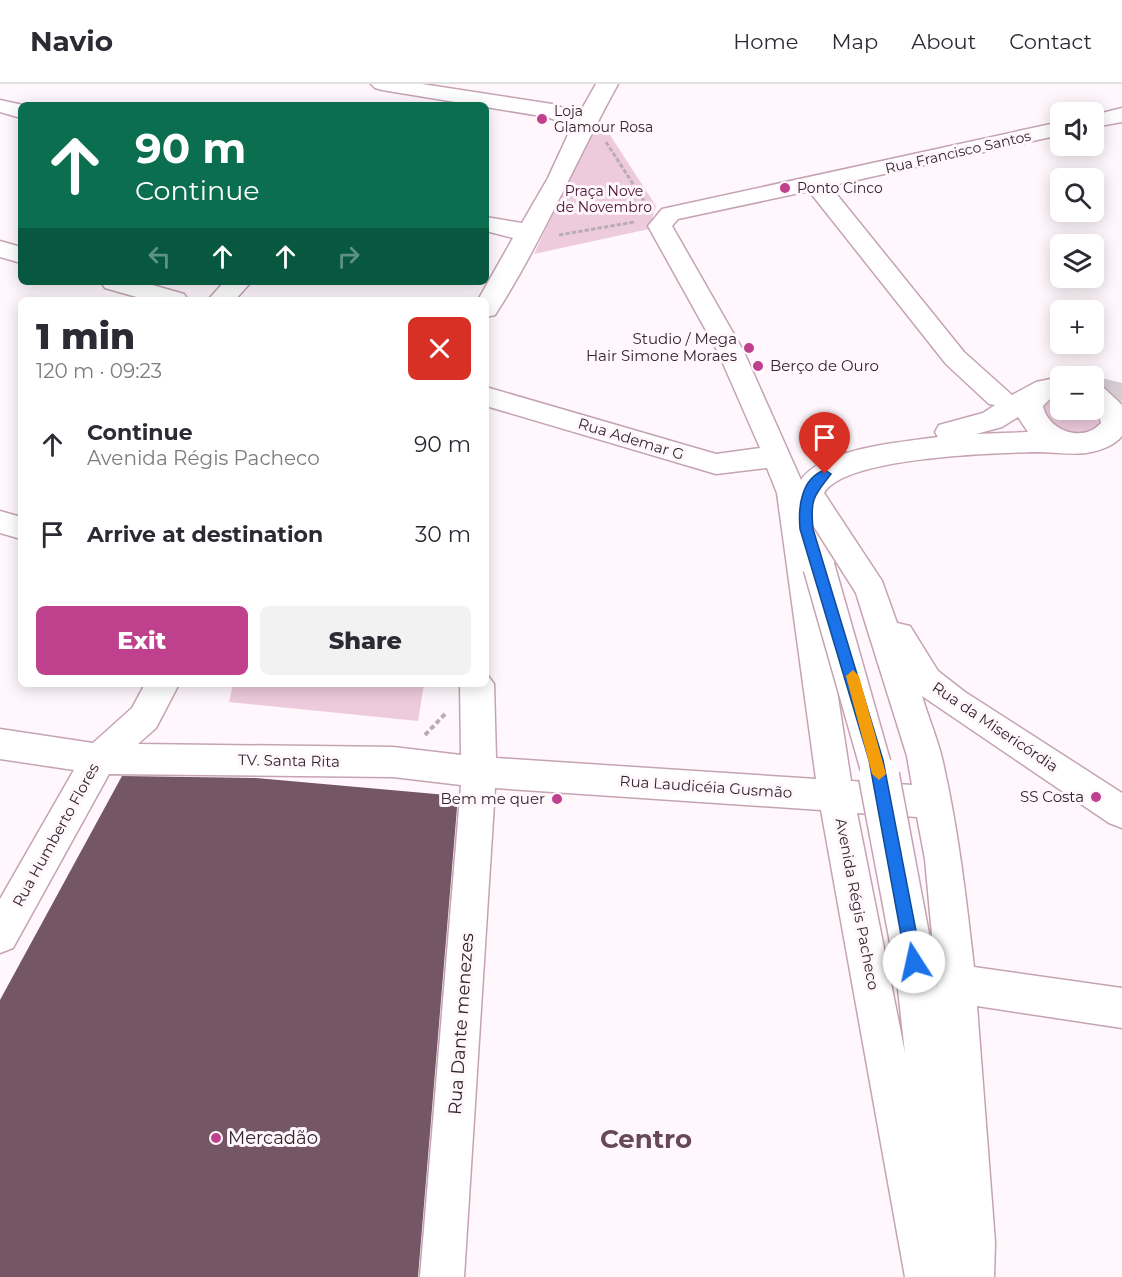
<!DOCTYPE html>
<meta charset="utf-8">
<style>
body{margin:0;font-family:Montserrat,sans-serif;background:#f2f2f3;color:#2b2b33;height:100vh;display:flex;flex-direction:column;font-size:22px;white-space:nowrap}
*{box-sizing:border-box;margin:0}
p{font-size:20px;color:#7c7c81}
.icon{flex:none;width:33px;height:33px;fill:none;stroke:currentColor;stroke-width:2;stroke-linecap:round;stroke-linejoin:round}
.map{position:relative;flex:1;overflow:hidden}
.sheet{position:absolute;left:18px;top:213px;width:471px;height:390px;display:flex;flex-direction:column;background:#fff;border-radius:9px;box-shadow:0 3px 15px #0003}
.sheet>*{flex:none}
.banner{position:absolute;left:18px;top:18px;width:471px;height:183px;border-radius:9px;box-shadow:0 3px 15px #0003;background:#0b6e4f;color:#fff;overflow:hidden}
.buttons{position:absolute;left:1050px;top:18px;display:grid;gap:12px}
.buttons a{display:grid;place-items:center;width:54px;height:54px;border-radius:9px;background:#fff;box-shadow:0 3px 15px #0003;font-size:30px}
.pin{position:absolute;display:grid;place-items:center;width:51px;height:51px;color:#fff;margin:-62px -26px;border-radius:50% 50% 50% 0;rotate:-45deg;box-shadow:0 0 6px #0007}
.pin .icon{rotate:45deg}
.me{position:absolute;width:66px;margin:-33px;rotate:350deg;stroke-linejoin:round;filter:drop-shadow(0 0 4px #0008)}
.turn{display:flex;align-items:center;gap:21px;height:126px;padding:0 18px;font-size:27px}
.turn .icon{width:78px;height:78px;stroke-width:2.5}
.turn b{display:block;font-size:42px;line-height:51px}
.lanes{display:flex;align-items:center;height:57px;padding:0 18px;background:#0003;justify-content:center;gap:30px;direction:ltr}
.lanes .off{opacity:.35}
.round{display:grid;place-items:center;flex:none;width:63px;height:63px;border-radius:9px;background:#f2f2f3}
.overview{display:flex;align-items:center;justify-content:space-between;height:102px;padding:0 18px}
h1{font-size:36px;font-weight:800;line-height:45px}
.cta{display:flex;gap:12px;margin-top:auto;padding:12px 18px}
.cta a{flex:1;height:69px;border-radius:9px;background:#bf408d;color:#fff;font-size:24px;font-weight:800;line-height:69px;text-align:center}
.cta a+a{background:#f2f2f3;color:#2b2b33}
ul{padding:0;list-style:none}
li{display:flex;align-items:center;gap:18px;height:90px;padding:0 18px}
li div{flex:1}
li b{display:block;font-size:22px}
li em{font-style:normal}
header{display:flex;align-items:center;gap:36px;box-sizing:border-box;height:84px;padding:0 30px;background:#fff;border-bottom:2px solid #e1e1e2}
header strong{font-size:28px}
nav{display:flex;gap:33px;margin-inline-start:auto;font-size:21px}
.map>svg:first-child{display:block}
.green{fill:#edcbdc}
.building{fill:#745665}
.lines{fill:none;stroke-linecap:round;stroke-linejoin:round}
.minor-tunnel{stroke:#d6cdd2;stroke-width:31;stroke-dasharray:31 16;stroke-linecap:butt}
.minor-casing{stroke:#c5a3b4;stroke-width:3}
.path-far1{stroke:#b8adb2;stroke-width:3;stroke-dasharray:4.5 2;stroke-linecap:butt}
.path{stroke:#b8adb2;stroke-width:4;stroke-dasharray:5 3;stroke-linecap:butt}
.minor{fill:#fff;fill-rule:evenodd}
.minor-bridge-far1-casing{stroke:#c5a3b4;stroke-width:34;stroke-linecap:butt}
.minor-bridge-casing{stroke:#c5a3b4;stroke-width:43;stroke-linecap:butt}
.minor-bridge-far1{stroke:#fff;stroke-width:31}
.minor-bridge{stroke:#fff;stroke-width:40}
.route{fill:#1a73e8;stroke:#114b97;stroke-width:1.5}
.slow{fill:#f59e0b}
.poi-dot{fill:#bf408d;stroke:#fff7fb;stroke-width:2}
.labels{text-anchor:middle;stroke-width:6;stroke-linejoin:round;paint-order:stroke}
.far-poi-label{font-size:14px;fill:#33252c;stroke:#fff7fb;text-anchor:start}
.far-street-label{font-size:14px;fill:#33252c;stroke:#fff7fb}
.far-park-label{font-size:14px;fill:#491234;stroke:#fff7fb}
.poi-label{font-size:15px;fill:#33252c;stroke:#fff7fb;text-anchor:end}
.street-label{font-size:15px;fill:#33252c;stroke:#fff7fb}
.near-street-label{font-size:18px;fill:#33252c;stroke:#fff7fb}
.near-poi-label{font-size:18px;fill:#33252c;stroke:#fff7fb;text-anchor:start}
.near-district-label{font-size:26px;font-weight:bold;fill:#664858;stroke:#fff7fb}
</style>
<header>
<strong>Navio</strong>
<nav><a>Home</a><a>Map</a><a>About</a><a>Contact</a></nav>
</header>
<div class="map">
<svg width="1122" height="1193" viewBox="0 0 1122 1193">
<rect width="100%" height="100%" fill="#fff7fb"/>
<!-- green -->
<g class="green">
<polygon points="599,34 656,122 649,145 534,170"/>
<polygon points="1051,302 1060,302 1060,326 1094,326 1094,311 1101,315 1109,351 1058,355 1036,309"/>
<polygon points="233,600 424,600 418,637 229,618"/>
</g>
<!-- building -->
<polygon class="building" points="122,692 256,694 458,712 418,1193 0,1193 0,916"/>
<g class="lines">
<!-- minor-tunnel -->
<polyline class="minor-tunnel" points="1094,308 1122,315"/>
<defs>
<g id="minor">
<path d="M371,0H422L552,20L579,30L596,0H618C576,76 542,158 495,231L486,233V216H478L513,154L486,147V133L522,139L548,94L572,42L547,33L382,6L375,4Z"/>
<polygon points="0,16 23,21 21,34 0,28"/>
<polygon points="1122,24 1122,38 1094,43 1094,31"/>
<path d="M1060,38V51L830,102L964,268L1012,311L1036,298L1060,293V311L1052,313L1043,322C1048,346 1082,360 1101,339L1099,331L1093,326L1094,302L1104,304L1122,321V352C1114,362 1099,367 1086,369C1070,371 1052,368 1036,368C995,369 845,373 824,409L882,497L897,539L910,542L938,587L965,608L1122,709V744L1109,739L922,612C928,633 937,653 942,674C958,743 966,813 974,883L1122,904V944L977,922L995,1158L994,1193H905L821,726L495,704L464,1193H420L461,701L393,693L109,690L13,864L0,869V815L74,686L0,675V645L93,659L132,624L145,600H179L156,644L138,660L393,663L461,671L460,600H486V589L494,600L496,674L816,695L777,409L767,384L716,390L486,322V303L716,370L760,364L718,268L648,142L662,125ZM809,107L946,280L989,320L995,321L983,329L939,341L935,348L938,353C903,358 822,364 801,396L744,268L672,142L678,135ZM1018,333L1028,348L976,350L1002,343ZM811,438L856,509L907,672L912,701L851,697ZM857,729L917,733L925,775L937,905L933,878L928,865L914,859L900,865L895,878L905,969Z"/>
<polygon points="0,157 21,163 21,179 0,173"/>
<polygon points="101,198 142,198 184,210 188,216 147,216 105,204"/>
<polygon points="224,198 251,198 235,216 208,216"/>
<polygon points="0,427 21,433 21,455 0,449"/>
</g>
</defs>
<!-- minor casing -->
<use href="#minor" class="minor-casing"/>
<!-- path-far1 -->
<g class="path-far1">
<polyline points="606,58 646,120"/>
<polyline points="559,151 634,138"/>
</g>
<!-- path -->
<polyline class="path" points="425,651 445,630"/>
<!-- minor -->
<use href="#minor" class="minor"/>
<defs>
<polyline id="minor-bridge-far1" points="819,483 879,694"/>
<polyline id="minor-bridge" points="879,692 914,878"/>
</defs>
<!-- minor-bridge-far1 casing -->
<use href="#minor-bridge-far1" class="minor-bridge-far1-casing"/>
<!-- minor-bridge casing -->
<use href="#minor-bridge" class="minor-bridge-casing"/>
<!-- minor-bridge-far1 -->
<use href="#minor-bridge-far1" class="minor-bridge-far1"/>
<!-- minor-bridge -->
<use href="#minor-bridge" class="minor-bridge"/>
</g>
<!-- route -->
<path class="route" d="M825,386L831,390C814,412 810,414 813,445L883,676L922,878L920,884L914,886L909,884L906,878L869,676L800,445C798,423 801,394 825,386Z"/>
<!-- slow -->
<polygon class="slow" points="853,586 859,592 886,690 879,696 872,690 846,592"/>
<!-- markers -->
<g class="poi-dot">
<circle cx="542" cy="35" r="6"/>
<circle cx="785" cy="104" r="6"/>
<circle cx="749" cy="264" r="6"/>
<circle cx="758" cy="282" r="6"/>
<circle cx="1096" cy="713" r="6"/>
<circle cx="557" cy="715" r="6"/>
<circle cx="216" cy="1054" r="6"/>
</g>
<g class="labels">
<!-- far-poi labels -->
<g class="far-poi-label">
<text x="554" y="32">Loja<tspan x="554" dy="16">Glamour Rosa</tspan></text>
<text x="797" y="109">Ponto Cinco</text>
</g>
<!-- far-street labels -->
<g class="far-street-label">
<text transform="translate(958 68) rotate(-13)" y="5">Rua Francisco Santos</text>
</g>
<!-- far-park labels -->
<g class="far-park-label">
<text x="604" y="112">Praça Nove<tspan x="604" dy="16">de Novembro</tspan></text>
</g>
<!-- poi labels -->
<g class="poi-label">
<text x="737" y="260">Studio / Mega<tspan x="737" dy="17">Hair Simone Moraes</tspan></text>
<text x="770" y="287" text-anchor="start">Berço de Ouro</text>
<text x="1084" y="718">SS Costa</text>
<text x="545" y="720">Bem me quer</text>
</g>
<!-- street labels -->
<g class="street-label">
<text transform="translate(631 355) rotate(17)" y="5">Rua Ademar G</text>
<text transform="translate(995 643) rotate(34)" y="5">Rua da Misericórdia</text>
<text transform="translate(289 677) rotate(1)" y="5">TV. Santa Rita</text>
<text transform="translate(706 703) rotate(4)" y="5">Rua Laudicéia Gusmão</text>
<text transform="translate(56 751) rotate(-61)" y="5">Rua Humberto Flores</text>
<text transform="translate(857 820) rotate(79)" y="5">Avenida Régis Pacheco</text>
</g>
<!-- near-street labels -->
<g class="near-street-label">
<text transform="translate(461 940) rotate(-86)" y="6">Rua Dante menezes</text>
</g>
<!-- near-poi labels -->
<g class="near-poi-label">
<text x="228" y="1060">Mercadão</text>
</g>
<!-- near-district labels -->
<g class="near-district-label">
<text x="646" y="1064">Centro</text>
</g>
</g>
</svg>
<div class="buttons">
<a><svg class="icon" aria-label="sound" viewBox="0 0 24 24"><path d="M4 9h4l5-4v14l-5-4H4zM17 9q2 3 0 6"/></svg></a>
<a><svg class="icon" aria-label="search" viewBox="0 0 24 24"><circle cx="10" cy="10" r="6"/><path d="M15 15l6 6"/></svg></a>
<a><svg class="icon" aria-label="layers" viewBox="0 0 24 24"><path d="M12 4l9 5-9 5-9-5zM3 14l9 5 9-5"/></svg></a>
<a>+</a>
<a>−</a>
</div>
<div class="pin" style="left:825px;top:390px;background:#d93025"><svg class="icon" aria-label="arrive" viewBox="0 0 24 24"><path d="M6 21V4h12l-3 4 3 4H6"/></svg></div>
<svg class="me" style="left:914px;top:878px" viewBox="-20 -20 40 40"><circle r="19" fill="#fff"/><path d="M0-13L10 11 0 6-10 11z" fill="#1a73e8"/></svg>
<div class="banner">
<div class="turn"><svg class="icon" aria-label="ahead" viewBox="0 0 24 24"><path d="M12 20V5M6 11l6-6 6 6"/></svg><div><b>90 m</b>Continue</div></div>
<div class="lanes"><svg class="icon off" aria-label="left" viewBox="0 0 24 24"><path d="M17 20v-9H6M10 6l-5 5 5 5"/></svg><svg class="icon" aria-label="ahead" viewBox="0 0 24 24"><path d="M12 20V5M6 11l6-6 6 6"/></svg><svg class="icon" aria-label="ahead" viewBox="0 0 24 24"><path d="M12 20V5M6 11l6-6 6 6"/></svg><svg class="icon off" aria-label="right" viewBox="0 0 24 24"><path d="M7 20v-9h11M14 6l5 5-5 5"/></svg></div>
</div>
<section class="sheet">
<div class="overview"><div><h1>1 min</h1><p>120 m · 09:23</p></div><a class="round" style="background:#d93025;color:#fff"><svg class="icon" aria-label="close" viewBox="0 0 24 24"><path d="M6 6l12 12M18 6L6 18"/></svg></a></div>
<ul>
<li><svg class="icon" aria-label="ahead" viewBox="0 0 24 24"><path d="M12 20V5M6 11l6-6 6 6"/></svg><div><b>Continue</b><p>Avenida Régis Pacheco</p></div><em>90 m</em></li>
<li><svg class="icon" aria-label="arrive" viewBox="0 0 24 24"><path d="M6 21V4h12l-3 4 3 4H6"/></svg><div><b>Arrive at destination</b></div><em>30 m</em></li>
</ul>
<div class="cta"><a>Exit</a><a>Share</a></div>
</section>
</div>
